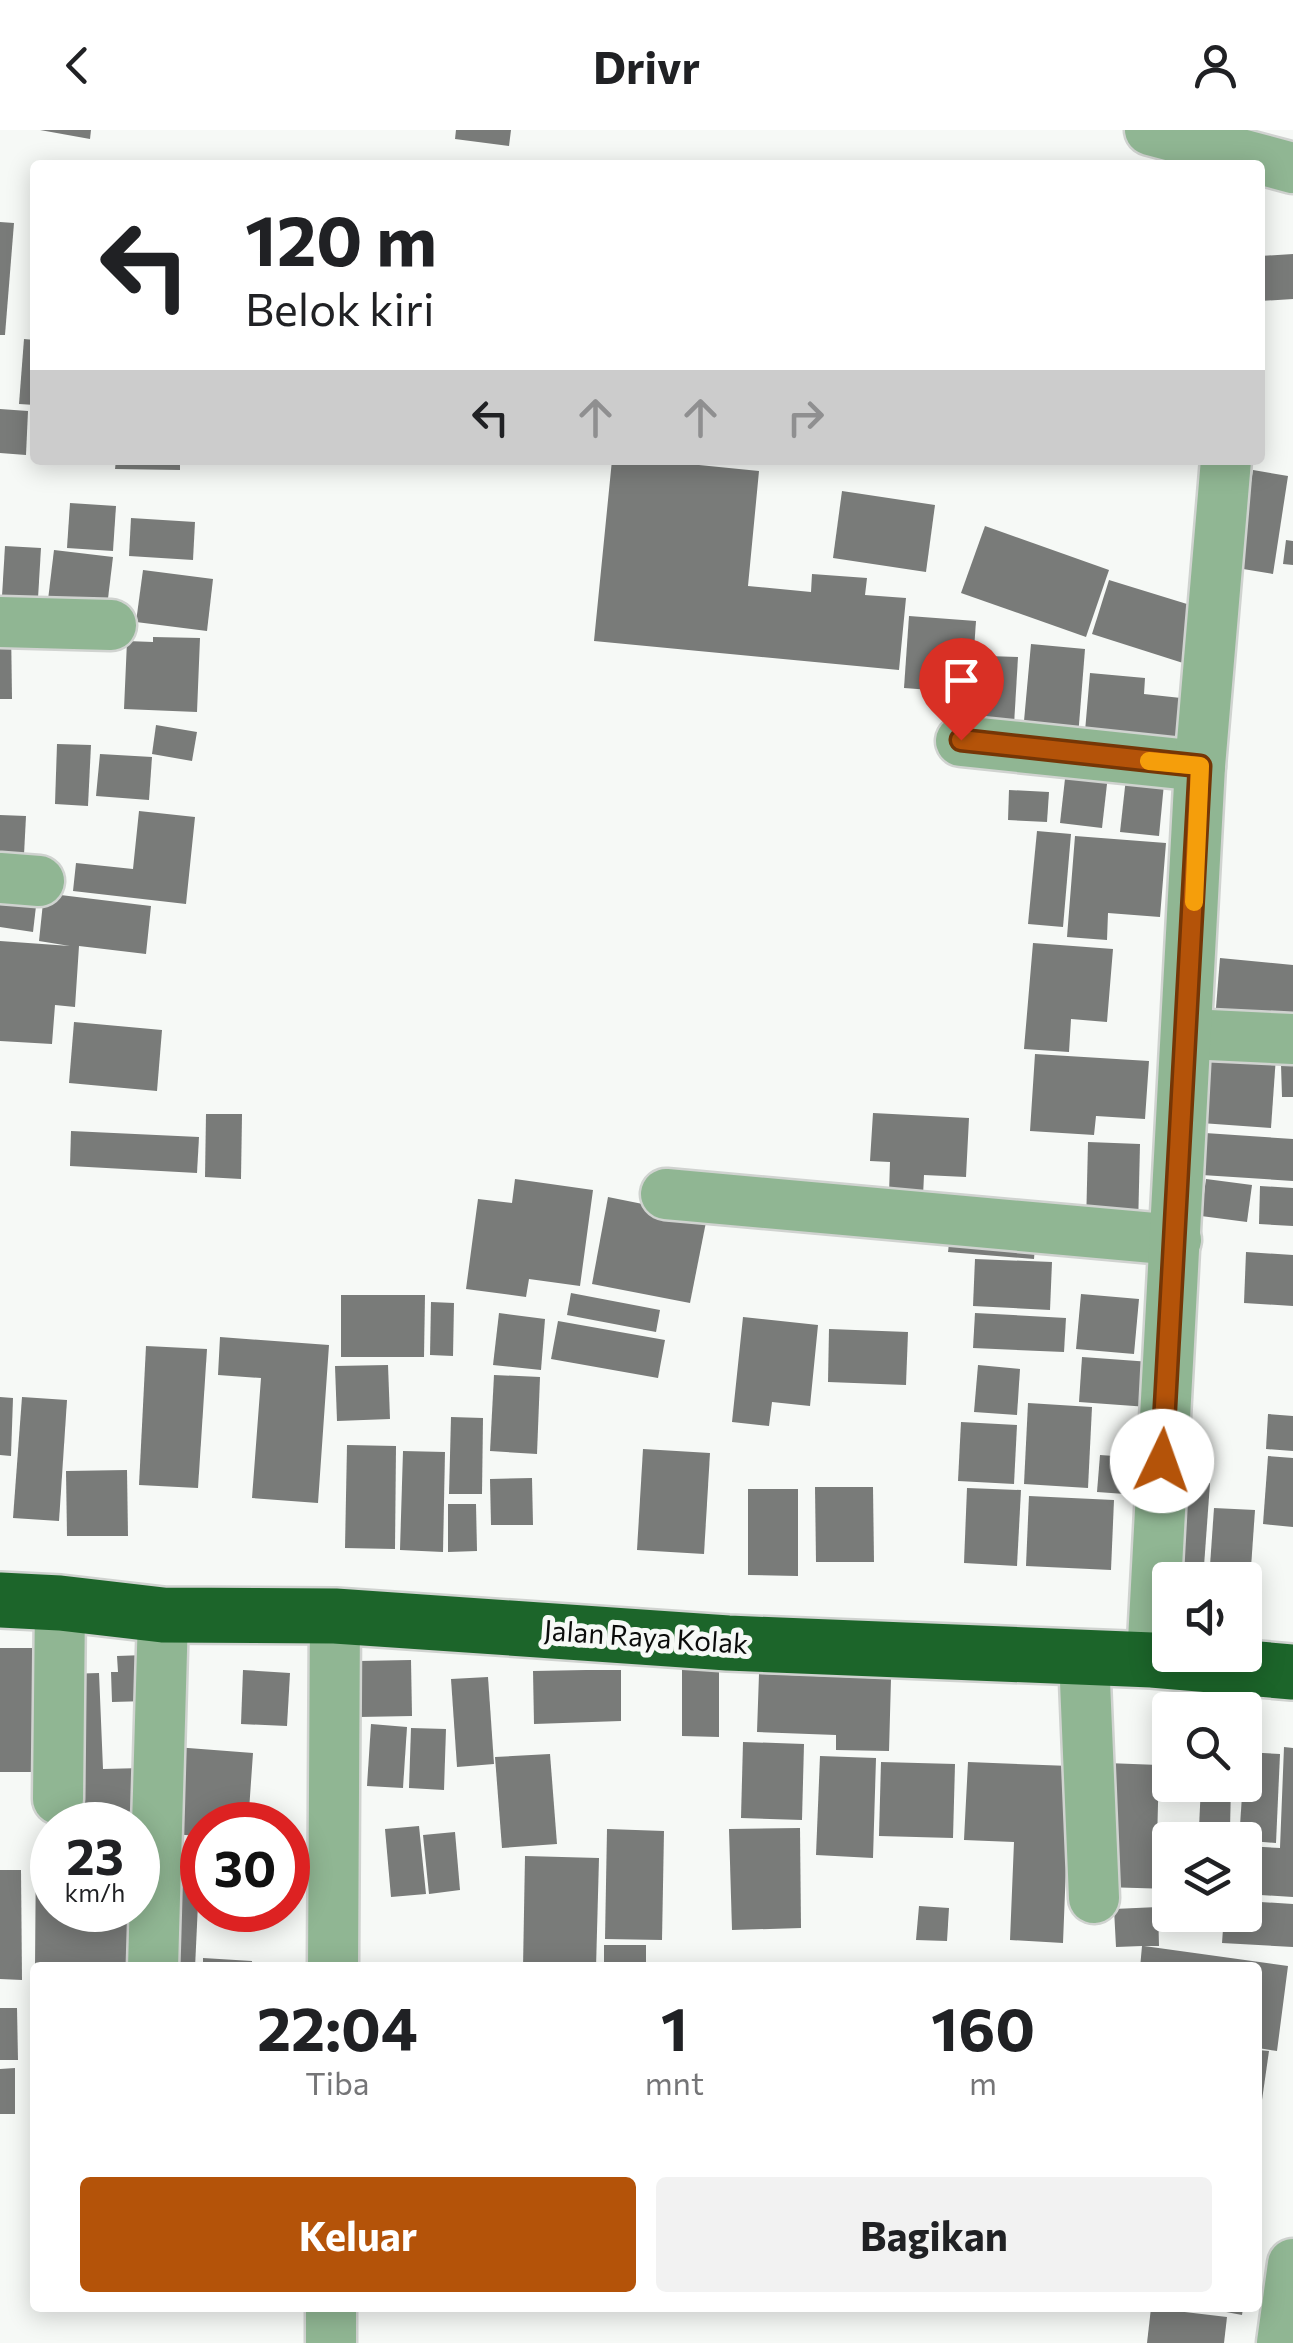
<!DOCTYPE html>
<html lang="id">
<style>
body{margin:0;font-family:Commissioner,sans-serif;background:#f2f2f2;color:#202124;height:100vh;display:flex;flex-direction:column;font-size:38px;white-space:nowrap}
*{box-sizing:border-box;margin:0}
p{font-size:32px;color:#757577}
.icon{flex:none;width:55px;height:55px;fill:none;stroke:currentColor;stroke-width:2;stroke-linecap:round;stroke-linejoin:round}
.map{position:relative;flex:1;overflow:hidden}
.side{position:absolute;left:30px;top:1832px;width:1232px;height:350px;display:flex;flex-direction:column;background:#fff;border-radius:10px;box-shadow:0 5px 25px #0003}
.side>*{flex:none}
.banner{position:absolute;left:30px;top:30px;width:1235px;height:305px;border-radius:10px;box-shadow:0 5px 25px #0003;background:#fff;color:#202124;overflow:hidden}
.buttons{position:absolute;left:1152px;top:1432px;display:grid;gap:20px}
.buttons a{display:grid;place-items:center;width:110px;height:110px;border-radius:10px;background:#fff;box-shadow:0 5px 25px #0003;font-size:50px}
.speed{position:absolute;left:30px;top:1672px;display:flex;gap:20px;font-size:50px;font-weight:700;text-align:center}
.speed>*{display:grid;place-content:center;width:130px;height:130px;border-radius:50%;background:#fff;box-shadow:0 5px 25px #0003;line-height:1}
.speed small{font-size:25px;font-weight:400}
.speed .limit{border:15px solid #d22;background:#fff;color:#111}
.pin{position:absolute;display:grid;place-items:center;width:85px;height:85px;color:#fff;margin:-102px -42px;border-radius:50% 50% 50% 0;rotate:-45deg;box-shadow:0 0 10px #0007}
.pin .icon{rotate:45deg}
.me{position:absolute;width:110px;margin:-55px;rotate:3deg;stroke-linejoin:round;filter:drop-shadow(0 0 8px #0008)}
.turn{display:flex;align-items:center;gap:35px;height:210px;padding:0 50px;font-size:45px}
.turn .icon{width:130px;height:130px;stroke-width:2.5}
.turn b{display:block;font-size:70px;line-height:85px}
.lanes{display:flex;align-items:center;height:95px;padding:0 50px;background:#0003;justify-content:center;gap:50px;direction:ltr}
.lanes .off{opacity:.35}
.eta{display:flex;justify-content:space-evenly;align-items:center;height:170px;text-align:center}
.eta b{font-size:60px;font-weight:700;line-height:70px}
.primary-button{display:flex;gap:20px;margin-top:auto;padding:20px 50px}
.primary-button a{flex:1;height:115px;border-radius:10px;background:#b45309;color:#fff;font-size:40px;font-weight:700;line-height:115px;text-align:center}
.primary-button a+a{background:#f2f2f2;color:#202124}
header{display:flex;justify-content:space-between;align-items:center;height:130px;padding:0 50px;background:#fff;font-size:45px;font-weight:700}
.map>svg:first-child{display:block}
.building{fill:#797b79}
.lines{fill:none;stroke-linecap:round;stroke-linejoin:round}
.minor-casing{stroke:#d0d3d0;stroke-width:55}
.highway-casing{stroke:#d0d3d0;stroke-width:60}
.minor{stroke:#90b693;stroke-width:50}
.highway{stroke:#1c652a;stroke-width:55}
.route-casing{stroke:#753606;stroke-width:25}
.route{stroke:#b45309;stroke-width:18}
.slow{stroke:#f59e0b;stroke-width:18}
.labels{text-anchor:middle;stroke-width:10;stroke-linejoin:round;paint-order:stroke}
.street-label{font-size:28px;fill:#0b0c0b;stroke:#f6f9f6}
</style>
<header><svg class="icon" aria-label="back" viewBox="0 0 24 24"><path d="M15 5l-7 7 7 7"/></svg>Drivr<svg class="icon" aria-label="person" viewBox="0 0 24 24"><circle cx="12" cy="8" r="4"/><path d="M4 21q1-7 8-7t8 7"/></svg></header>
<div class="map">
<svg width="1293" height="2213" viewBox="0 0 1293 2213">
<rect width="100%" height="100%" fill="#f6f9f6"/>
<!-- building -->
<g class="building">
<polygon points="40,0 91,0 90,9"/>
<polygon points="456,0 511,0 509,16 455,9"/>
<polygon points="0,92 14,93 5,205 0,205"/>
<polygon points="1293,124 1293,169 1260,171 1260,126"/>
<polygon points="24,209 35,210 35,275 19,274"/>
<polygon points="0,279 28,281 26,325 0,323"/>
<polygon points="32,299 35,299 35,326 31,326"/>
<polygon points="116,330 180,330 180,340 115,339"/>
<polygon points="612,330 649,330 759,341 748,456 811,462 812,444 867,448 865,465 906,468 899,540 594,511"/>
<polygon points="1253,340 1288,346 1273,444 1237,438"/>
<polygon points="842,361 935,375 926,442 833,428"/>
<polygon points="70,373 116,376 113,421 67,418"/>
<polygon points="131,388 195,392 193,430 129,426"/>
<polygon points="985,396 1109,440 1086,507 961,463"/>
<polygon points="1286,410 1293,411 1293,435 1283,434"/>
<polygon points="5,416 41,418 37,485 1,483"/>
<polygon points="54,420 113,427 106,485 47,478"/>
<polygon points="143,440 213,449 207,501 136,492"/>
<polygon points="1109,450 1200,478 1183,533 1092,504"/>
<polygon points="909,486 976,491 971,563 904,558"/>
<polygon points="0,496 11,496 12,569 0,569"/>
<polygon points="153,507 200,508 197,582 124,579 127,511 153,512"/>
<polygon points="1031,514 1085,519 1078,607 1023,602"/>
<polygon points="988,526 1018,527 1014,595 984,593"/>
<polygon points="1090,543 1145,548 1144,564 1181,568 1177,621 1084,613"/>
<polygon points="156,595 197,602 192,631 152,624"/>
<polygon points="57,614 91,615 88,676 55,674"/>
<polygon points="100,624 152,627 149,670 96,666"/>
<polygon points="1127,639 1165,643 1159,706 1120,702"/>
<polygon points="1066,640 1108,645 1102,698 1060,693"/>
<polygon points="1009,660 1049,662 1047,692 1008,690"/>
<polygon points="139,681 195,687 186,774 73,761 76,733 133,739"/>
<polygon points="0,685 26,686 23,744 0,742"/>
<polygon points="1037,701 1071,704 1063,797 1028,794"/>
<polygon points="1075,706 1166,713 1160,787 1108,783 1107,810 1067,807"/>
<polygon points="0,753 38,759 33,802 0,797"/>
<polygon points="44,763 151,776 146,824 79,816 75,877 55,875 52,914 0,911 0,811 70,816 39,811"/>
<polygon points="1033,813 1113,819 1107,892 1071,889 1069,922 1024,919"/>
<polygon points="1220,828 1293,835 1293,897 1215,890"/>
<polygon points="74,892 162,900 157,961 69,953"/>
<polygon points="1206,920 1276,926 1271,998 1201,993"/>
<polygon points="1035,924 1149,931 1145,989 1096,986 1094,1005 1030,1001"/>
<polygon points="1293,934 1293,967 1282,967 1281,935"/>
<polygon points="873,983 969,988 966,1047 924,1045 923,1066 889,1064 890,1032 870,1031"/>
<polygon points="206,984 242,984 241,1049 205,1047"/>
<polygon points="71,1001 199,1007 197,1043 70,1036"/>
<polygon points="1205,1003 1293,1009 1293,1051 1202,1045"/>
<polygon points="1088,1012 1140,1014 1138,1098 1086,1096"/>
<polygon points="515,1049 593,1060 580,1156 529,1149 526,1167 466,1159 478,1069 512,1073"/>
<polygon points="1206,1049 1252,1055 1247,1092 1201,1086"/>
<polygon points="1260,1056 1293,1058 1293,1096 1259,1094"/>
<polygon points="608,1067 707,1087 690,1173 592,1154"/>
<polygon points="951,1096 1036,1102 1034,1129 948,1122"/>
<polygon points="1246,1122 1293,1125 1293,1176 1244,1173"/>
<polygon points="975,1129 1052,1132 1050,1180 973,1176"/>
<polygon points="571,1163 660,1180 656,1202 567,1185"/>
<polygon points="1081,1164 1139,1169 1134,1224 1076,1219"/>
<polygon points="341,1165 425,1165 424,1227 341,1227"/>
<polygon points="431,1172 454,1173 453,1226 430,1225"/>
<polygon points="499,1183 545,1189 541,1240 493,1235"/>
<polygon points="975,1183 1066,1188 1064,1222 973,1218"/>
<polygon points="743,1187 818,1195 810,1276 772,1272 769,1296 732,1292"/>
<polygon points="558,1191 665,1210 658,1248 551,1229"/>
<polygon points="829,1199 908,1202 906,1255 828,1252"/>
<polygon points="220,1207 329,1215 318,1373 252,1368 261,1248 218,1245"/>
<polygon points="146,1216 207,1219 198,1358 139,1355"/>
<polygon points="1082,1227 1151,1232 1148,1277 1079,1272"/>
<polygon points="388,1235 390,1289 337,1291 335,1236"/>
<polygon points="978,1235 1020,1239 1017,1285 974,1282"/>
<polygon points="494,1245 540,1247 537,1324 490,1321"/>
<polygon points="0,1267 13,1268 11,1326 0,1325"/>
<polygon points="22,1267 67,1270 59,1391 13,1388"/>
<polygon points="1028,1273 1092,1277 1088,1358 1024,1354"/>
<polygon points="1268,1284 1293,1286 1293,1321 1266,1319"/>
<polygon points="451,1287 483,1288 482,1364 449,1364"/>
<polygon points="961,1292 1017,1295 1014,1354 958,1351"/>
<polygon points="347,1315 396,1316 395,1419 345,1418"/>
<polygon points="643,1319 710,1323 704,1424 637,1420"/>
<polygon points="403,1321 445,1322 443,1422 400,1420"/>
<polygon points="1100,1325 1142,1328 1139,1365 1097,1362"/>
<polygon points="1268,1326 1293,1328 1293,1397 1263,1394"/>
<polygon points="127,1340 128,1406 67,1406 66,1341"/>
<polygon points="532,1348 533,1395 491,1395 490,1349"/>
<polygon points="1170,1350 1210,1353 1203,1450 1179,1450"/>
<polygon points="815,1357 873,1357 874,1432 816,1432"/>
<polygon points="967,1358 1021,1360 1017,1436 964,1433"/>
<polygon points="748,1359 798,1359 798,1446 748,1445"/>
<polygon points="1029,1366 1114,1370 1111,1440 1026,1436"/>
<polygon points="448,1374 476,1374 477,1421 448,1422"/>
<polygon points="1214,1378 1255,1380 1250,1452 1209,1450"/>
<polygon points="0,1518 32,1518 34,1642 0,1642"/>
<polygon points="145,1525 147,1571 112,1572 111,1542 118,1542 117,1526"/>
<polygon points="411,1530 412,1586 359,1587 358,1531"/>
<polygon points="682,1531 719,1531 719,1607 682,1606"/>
<polygon points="243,1540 290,1543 287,1596 241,1594"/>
<polygon points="586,1540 621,1540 621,1591 534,1594 533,1541"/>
<polygon points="99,1543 103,1639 142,1638 144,1681 71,1684 66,1544"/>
<polygon points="759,1544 891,1549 889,1621 836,1620 836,1605 757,1602"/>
<polygon points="488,1547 494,1634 457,1637 451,1549"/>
<polygon points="1209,1571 1210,1580 1172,1580 1172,1576"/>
<polygon points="371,1594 407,1597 403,1658 367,1656"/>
<polygon points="411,1598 446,1599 444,1660 409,1658"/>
<polygon points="743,1612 804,1614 802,1690 741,1688"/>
<polygon points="175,1617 253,1623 248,1695 202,1695 202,1706 169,1704"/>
<polygon points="1284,1617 1293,1618 1293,1767 1245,1764 1245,1716 1280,1718"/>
<polygon points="1245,1622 1280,1624 1276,1713 1239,1710"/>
<polygon points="550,1624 557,1714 502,1718 495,1627"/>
<polygon points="820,1626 876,1628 873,1728 816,1725"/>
<polygon points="881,1632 955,1634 953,1708 879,1706"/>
<polygon points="968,1632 1070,1636 1063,1813 1010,1810 1014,1712 964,1710"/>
<polygon points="1107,1633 1159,1635 1157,1713 1170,1714 1170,1759 1104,1757"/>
<polygon points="1201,1655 1231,1655 1230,1699 1199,1698"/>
<polygon points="75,1690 143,1691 142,1834 59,1834 59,1838 35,1838 36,1714 52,1714 52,1780 138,1780 138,1695 75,1695"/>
<polygon points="419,1696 426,1764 391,1767 385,1699"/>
<polygon points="800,1698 801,1798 732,1800 729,1699"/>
<polygon points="607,1699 664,1701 662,1810 605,1809"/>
<polygon points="455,1702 460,1760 429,1764 423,1705"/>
<polygon points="525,1726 599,1728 596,1838 523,1838"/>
<polygon points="0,1740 21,1740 22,1850 0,1849"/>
<polygon points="163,1750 199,1752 195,1838 159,1838"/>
<polygon points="1245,1771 1293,1774 1293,1817 1222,1813 1224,1785 1245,1785"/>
<polygon points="919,1776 949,1778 947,1811 916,1810"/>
<polygon points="1158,1777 1159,1816 1144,1816 1288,1836 1277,1921 1258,1918 1258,1838 1140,1838 1142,1816 1116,1817 1114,1779"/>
<rect x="604" y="1815" width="42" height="23"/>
<polygon points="203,1828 252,1831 252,1838 203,1838"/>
<polygon points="0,1878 17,1878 18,1930 0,1930"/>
<polygon points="1258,1920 1269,1921 1262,1970 1258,1969"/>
<polygon points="15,1938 15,1984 0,1984 0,1939"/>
<polygon points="1151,2178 1227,2187 1224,2213 1147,2213"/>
<polygon points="1205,2178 1243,2178 1242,2185"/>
</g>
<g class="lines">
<defs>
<g id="minor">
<polyline points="1150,0 1293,38"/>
<polyline points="0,492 111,495"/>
<polyline points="961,611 1200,636"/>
<polyline points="0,748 39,751"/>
<polyline points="1188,904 1293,909"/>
<polyline points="666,1064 1176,1110"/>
<polyline points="1084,1527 1094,1768"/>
<polyline points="1152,1530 1200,636 1226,330"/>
<polyline points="58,1669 60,1473"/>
<polyline points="153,1838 163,1485"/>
<polyline points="333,1838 335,1486"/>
<polyline points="331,2213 331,2178"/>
<polyline points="1282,2213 1293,2134"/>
</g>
<polyline id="highway" points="0,1470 60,1473 163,1485 335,1486 728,1513 1152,1530 1293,1542"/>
</defs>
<!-- minor casing -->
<use href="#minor" class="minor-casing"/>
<!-- highway casing -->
<use href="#highway" class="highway-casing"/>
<!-- minor -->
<use href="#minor" class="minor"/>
<!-- highway -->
<use href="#highway" class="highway"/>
</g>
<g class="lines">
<defs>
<polyline id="route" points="961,610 1200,636 1162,1331"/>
</defs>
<!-- route casing -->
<use href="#route" class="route-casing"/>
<!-- route -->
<use href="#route" class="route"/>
<!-- slow -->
<polyline class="slow" points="1149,631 1200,636 1194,772"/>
</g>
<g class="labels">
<!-- street labels -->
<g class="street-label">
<text transform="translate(646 1507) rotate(4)" y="10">Jalan Raya Kolak</text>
</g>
</g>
</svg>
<div class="buttons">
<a><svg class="icon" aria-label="sound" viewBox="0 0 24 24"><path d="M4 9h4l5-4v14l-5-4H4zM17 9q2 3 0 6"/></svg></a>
<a><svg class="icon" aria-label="search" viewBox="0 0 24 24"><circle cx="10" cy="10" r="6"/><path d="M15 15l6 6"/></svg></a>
<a><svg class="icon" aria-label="layers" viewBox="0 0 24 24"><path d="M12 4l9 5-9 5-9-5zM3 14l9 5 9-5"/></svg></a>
</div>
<div class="speed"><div>23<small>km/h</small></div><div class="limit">30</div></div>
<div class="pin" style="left:961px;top:610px;background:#d93025"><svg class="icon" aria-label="arrive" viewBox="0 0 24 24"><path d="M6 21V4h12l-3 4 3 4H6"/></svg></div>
<svg class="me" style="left:1162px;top:1331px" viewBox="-20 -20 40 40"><circle r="19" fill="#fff"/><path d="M0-13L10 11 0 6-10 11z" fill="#b45309"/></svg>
<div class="banner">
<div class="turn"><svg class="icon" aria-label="left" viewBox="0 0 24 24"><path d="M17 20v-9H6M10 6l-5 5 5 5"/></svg><div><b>120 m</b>Belok kiri</div></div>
<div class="lanes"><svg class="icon" aria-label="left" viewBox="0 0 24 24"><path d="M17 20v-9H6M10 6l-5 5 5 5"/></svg><svg class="icon off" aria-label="ahead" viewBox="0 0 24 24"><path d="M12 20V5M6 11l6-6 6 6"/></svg><svg class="icon off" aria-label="ahead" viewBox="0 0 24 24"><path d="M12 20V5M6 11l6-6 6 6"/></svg><svg class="icon off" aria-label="right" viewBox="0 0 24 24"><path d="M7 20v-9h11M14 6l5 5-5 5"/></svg></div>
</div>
<section class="side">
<div class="eta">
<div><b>22:04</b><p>Tiba</p></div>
<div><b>1</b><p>mnt</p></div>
<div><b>160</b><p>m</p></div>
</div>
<div class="primary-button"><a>Keluar</a><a>Bagikan</a></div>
</section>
</div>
